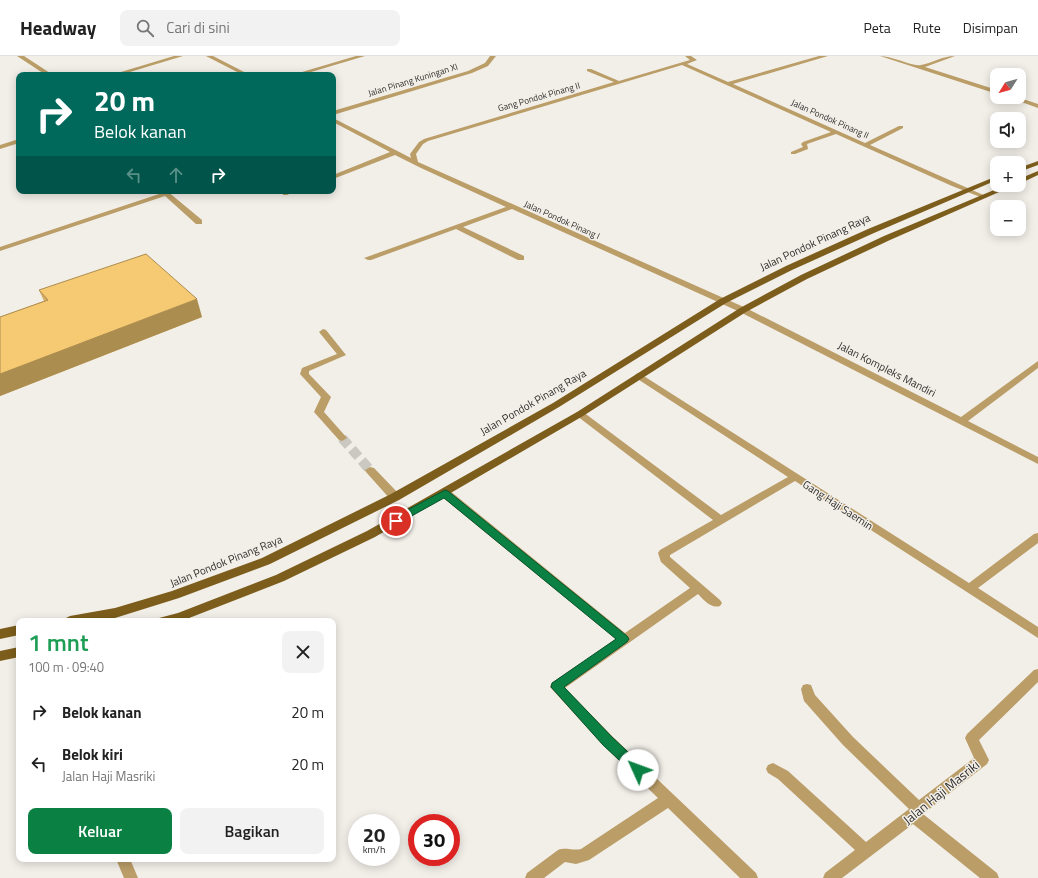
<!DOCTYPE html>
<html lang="id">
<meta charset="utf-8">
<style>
body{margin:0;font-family:"Titillium Web",sans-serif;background:#f2f2f2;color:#222;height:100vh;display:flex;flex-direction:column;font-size:15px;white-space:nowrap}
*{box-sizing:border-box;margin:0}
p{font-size:13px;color:#767676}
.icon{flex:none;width:22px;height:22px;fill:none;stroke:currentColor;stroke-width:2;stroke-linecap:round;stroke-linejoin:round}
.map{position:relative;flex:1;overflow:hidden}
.sheet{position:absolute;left:16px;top:562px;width:320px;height:244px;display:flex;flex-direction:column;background:#fff;border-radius:8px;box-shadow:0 2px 10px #0003}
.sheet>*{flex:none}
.top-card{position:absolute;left:16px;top:16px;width:320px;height:122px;border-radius:8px;box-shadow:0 2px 10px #0003;background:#00695c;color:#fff;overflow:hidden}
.needle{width:26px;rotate:233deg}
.controls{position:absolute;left:990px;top:12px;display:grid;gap:8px}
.controls a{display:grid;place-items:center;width:36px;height:36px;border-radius:8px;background:#fff;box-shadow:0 2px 10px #0003;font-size:20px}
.speed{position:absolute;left:348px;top:758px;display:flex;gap:8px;font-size:20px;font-weight:700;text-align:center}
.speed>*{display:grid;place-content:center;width:52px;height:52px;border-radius:50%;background:#fff;box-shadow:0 2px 10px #0003;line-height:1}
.speed small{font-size:10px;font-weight:400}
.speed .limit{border:6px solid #d22;background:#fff;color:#111}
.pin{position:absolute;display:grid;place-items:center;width:34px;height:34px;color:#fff;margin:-17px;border:2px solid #fff;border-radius:50%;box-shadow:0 1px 4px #0007}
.me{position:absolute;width:44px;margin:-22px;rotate:313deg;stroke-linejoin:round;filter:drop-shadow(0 0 3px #0008)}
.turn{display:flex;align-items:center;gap:14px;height:84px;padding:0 12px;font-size:18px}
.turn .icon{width:52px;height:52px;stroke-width:2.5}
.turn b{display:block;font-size:28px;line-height:34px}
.lanes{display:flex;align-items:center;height:38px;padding:0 12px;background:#0003;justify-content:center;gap:20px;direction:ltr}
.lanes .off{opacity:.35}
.round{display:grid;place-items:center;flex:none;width:42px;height:42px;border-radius:8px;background:#f2f2f2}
.overview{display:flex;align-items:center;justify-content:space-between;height:68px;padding:0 12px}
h1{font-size:24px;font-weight:600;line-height:30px;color:#1e9e55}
.cta{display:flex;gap:8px;margin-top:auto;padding:8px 12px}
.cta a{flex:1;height:46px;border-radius:8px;background:#0b8043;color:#fff;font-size:16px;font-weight:600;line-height:46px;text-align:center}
.cta a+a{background:#f2f2f2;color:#222}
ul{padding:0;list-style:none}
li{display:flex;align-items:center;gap:12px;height:52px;padding:0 12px}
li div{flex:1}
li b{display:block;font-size:15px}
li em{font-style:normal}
header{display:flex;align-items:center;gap:24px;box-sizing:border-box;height:56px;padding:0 20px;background:#fff;border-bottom:1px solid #e0e0e0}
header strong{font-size:19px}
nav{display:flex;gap:22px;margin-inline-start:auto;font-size:14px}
.search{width:280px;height:36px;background:#f2f2f2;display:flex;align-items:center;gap:10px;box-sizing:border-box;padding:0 14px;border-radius:8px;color:#767676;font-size:15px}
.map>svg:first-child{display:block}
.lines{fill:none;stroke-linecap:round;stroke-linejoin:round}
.minor-tunnel{stroke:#cbc8c2;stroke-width:10;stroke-dasharray:10 5;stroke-linecap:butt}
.minor{fill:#ba9d67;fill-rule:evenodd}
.major{fill:#7c5d1b;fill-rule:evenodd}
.wall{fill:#d4ad63}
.shaded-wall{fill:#ac8d50}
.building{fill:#f6c973;stroke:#ac8d50}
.route{fill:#0b8043;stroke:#07532c}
.labels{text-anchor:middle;stroke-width:3;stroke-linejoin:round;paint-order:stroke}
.far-street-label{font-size:9px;fill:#302e2c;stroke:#f2eee8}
.street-label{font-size:11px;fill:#302e2c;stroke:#f2eee8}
.near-street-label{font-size:13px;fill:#302e2c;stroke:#f2eee8}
</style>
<header>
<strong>Headway</strong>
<div class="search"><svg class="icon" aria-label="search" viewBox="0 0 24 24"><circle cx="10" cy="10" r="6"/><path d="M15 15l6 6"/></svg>Cari di sini</div>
<nav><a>Peta</a><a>Rute</a><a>Disimpan</a></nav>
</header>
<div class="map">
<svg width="1038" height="822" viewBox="0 0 1038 822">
<rect width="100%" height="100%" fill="#f2eee8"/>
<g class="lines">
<!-- minor-tunnel -->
<polyline class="minor-tunnel" points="342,382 370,414"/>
<!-- minor -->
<g class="minor">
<polygon points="17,0 24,0 53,19 46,19"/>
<polygon points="174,0 183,0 120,19 111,19"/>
<polygon points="206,0 213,0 250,19 243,19"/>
<polygon points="356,0 365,0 301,19 292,19"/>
<polygon points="490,0 496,0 488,10 472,17 333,59 333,55 468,15 485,7"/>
<polygon points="685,0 691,0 697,4 687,8 728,26 819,0 828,0 733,28 865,87 899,70 903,70 903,72 870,89 988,141 983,142 952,130 836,78 807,88 808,93 795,98 791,98 791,96 803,91 801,88 803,86 831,76 682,9 428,85 423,88 416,98 418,106 746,252 961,361 1038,305 1038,312 968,365 1038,401 1038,408 740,256 512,153 463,171 524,200 524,204 518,204 456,173 371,204 368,204 364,202 506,151 421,112 395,99 333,123 333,119 390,96 333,66 333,62 411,102 410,98 419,86 424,83 614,26 587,15 587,13 591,13 619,25 690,4"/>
<path d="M880,0C893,0 912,11 921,9C933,7 942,0 955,0L925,11L997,34V38Z"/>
<polygon points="1008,41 1017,41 1038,48 1038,52"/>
<polygon points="19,83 19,87 0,93 0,89"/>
<polygon points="160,135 167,135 202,164 202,168 196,168 165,140 0,195 0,191 162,137"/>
<polygon points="287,135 296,135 287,139 283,139 283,137"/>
<polygon points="323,273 326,274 346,299 309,315 309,318 331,341 324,356 347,382 342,385 339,384 314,356 321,341 300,318 302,312 337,298 319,276"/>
<path d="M639,317L969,527L1034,478L1038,477V487L978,532L1038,571V582L795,425L670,499V501L720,544L722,547L720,550C711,553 704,544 698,538L565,632L613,681L756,817L758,822H740L668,752L589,804L576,808L565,806L544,822H525L527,817L558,794C566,791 573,795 581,793L658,742L603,689L550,631L552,627L616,583L441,440L440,437L441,434H449L625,577L690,532L661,506L658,497L660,494L713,464L577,360L575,358L577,356H583L721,459L788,421L636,322L635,320L636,318Z"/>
<polygon points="370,411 374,412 399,438 400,441 399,444 391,444 366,416 365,414"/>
<polygon points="1038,613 1038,626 979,684 989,704 987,708 923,758 997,817 999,822 980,822 913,768 842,822 823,822 825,817 855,794 778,723 768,717 766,713 768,709 773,707 788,715 866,786 909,753 843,689 804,645 801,633 803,629 807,628 811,629 815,639 853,681 919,744 974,702 965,682 967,678 1034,614"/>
<polygon points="116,803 130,803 138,822 124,822"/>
</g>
<!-- major -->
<g class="major">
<polygon points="1038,105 1038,109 1019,116 1019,112"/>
<polygon points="1038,115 1038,119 1019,128 1019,123"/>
<polygon points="997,120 997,124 874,177 792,214 726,247 559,351 399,444 270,508 179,542 115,562 96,565 64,565 66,562 70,560 115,552 172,535 262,502 391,438 553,347 720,243 786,210 868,173"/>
<polygon points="1006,129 1015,129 890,184 807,223 746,256 583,360 375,481 284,525 184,564 157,565 159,562 178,557 276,519 367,475 577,356 740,252 801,219 884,180"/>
<polygon points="19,569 19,579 0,583 0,573"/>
<polygon points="19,591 19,601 0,605 0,595"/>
</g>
</g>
<!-- wall -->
<polygon class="wall" points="39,234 202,261 0,340 0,261 44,245"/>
<!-- shaded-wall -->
<polygon class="shaded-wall" points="197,243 202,261 0,340 0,318"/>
<!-- building -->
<polygon class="building" points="146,198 197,243 0,318 0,261 48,244 39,234"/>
<!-- route -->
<polygon class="route" points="445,434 448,435 627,580 629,583 627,586 564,631 612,681 643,710 644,714 643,718 638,720 634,718 603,689 551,631 552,627 616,583 444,442 399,467 392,467 391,465 392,462"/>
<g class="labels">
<!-- far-street labels -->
<g class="far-street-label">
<text transform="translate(413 24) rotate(-17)" y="3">Jalan Pinang Kuningan XI</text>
<text transform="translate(539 41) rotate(-16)" y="3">Gang Pondok Pinang II</text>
<text transform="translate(830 63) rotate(24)" y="3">Jalan Pondok Pinang II</text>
<text transform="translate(562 164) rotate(24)" y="3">Jalan Pondok Pinang I</text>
</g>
<!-- street labels -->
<g class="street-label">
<text transform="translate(815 186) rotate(-25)" y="4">Jalan Pondok Pinang Raya</text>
<text transform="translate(887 313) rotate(27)" y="4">Jalan Kompleks Mandiri</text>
<text transform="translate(533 346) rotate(-30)" y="4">Jalan Pondok Pinang Raya</text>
<text transform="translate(838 449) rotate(33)" y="4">Gang Haji Saemin</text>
<text transform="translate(226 505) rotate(-22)" y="4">Jalan Pondok Pinang Raya</text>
</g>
<!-- near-street labels -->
<g class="near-street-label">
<text transform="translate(941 736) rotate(-39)" y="5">Jalan Haji Masriki</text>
</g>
</g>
</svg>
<div class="controls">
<a><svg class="needle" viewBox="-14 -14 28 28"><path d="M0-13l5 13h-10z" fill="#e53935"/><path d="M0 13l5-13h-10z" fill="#767676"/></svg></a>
<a><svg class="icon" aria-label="sound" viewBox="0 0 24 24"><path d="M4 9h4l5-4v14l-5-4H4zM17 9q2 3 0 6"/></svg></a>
<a>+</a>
<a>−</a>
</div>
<div class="speed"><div>20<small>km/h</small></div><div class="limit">30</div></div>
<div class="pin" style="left:396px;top:465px;background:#d93025"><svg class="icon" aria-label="arrive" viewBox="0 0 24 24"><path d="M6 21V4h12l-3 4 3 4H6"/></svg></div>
<svg class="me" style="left:638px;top:714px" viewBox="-20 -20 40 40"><circle r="19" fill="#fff"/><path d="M0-13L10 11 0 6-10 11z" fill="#0b8043"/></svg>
<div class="top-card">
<div class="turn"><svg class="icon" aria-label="right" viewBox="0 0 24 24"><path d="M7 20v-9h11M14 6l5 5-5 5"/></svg><div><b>20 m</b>Belok kanan</div></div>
<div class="lanes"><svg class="icon off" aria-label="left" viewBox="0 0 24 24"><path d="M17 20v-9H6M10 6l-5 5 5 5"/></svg><svg class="icon off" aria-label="ahead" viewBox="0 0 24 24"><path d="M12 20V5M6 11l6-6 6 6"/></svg><svg class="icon" aria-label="right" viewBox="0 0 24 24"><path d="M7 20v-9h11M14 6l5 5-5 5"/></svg></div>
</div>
<section class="sheet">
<div class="overview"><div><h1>1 mnt</h1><p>100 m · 09:40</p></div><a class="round"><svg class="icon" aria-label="close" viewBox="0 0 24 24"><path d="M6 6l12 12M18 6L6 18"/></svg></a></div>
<ul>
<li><svg class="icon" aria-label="right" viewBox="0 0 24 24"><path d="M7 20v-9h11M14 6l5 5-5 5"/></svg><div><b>Belok kanan</b></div><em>20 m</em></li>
<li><svg class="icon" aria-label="left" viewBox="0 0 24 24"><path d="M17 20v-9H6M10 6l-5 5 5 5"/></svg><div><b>Belok kiri</b><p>Jalan Haji Masriki</p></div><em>20 m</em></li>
</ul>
<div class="cta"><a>Keluar</a><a>Bagikan</a></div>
</section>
</div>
